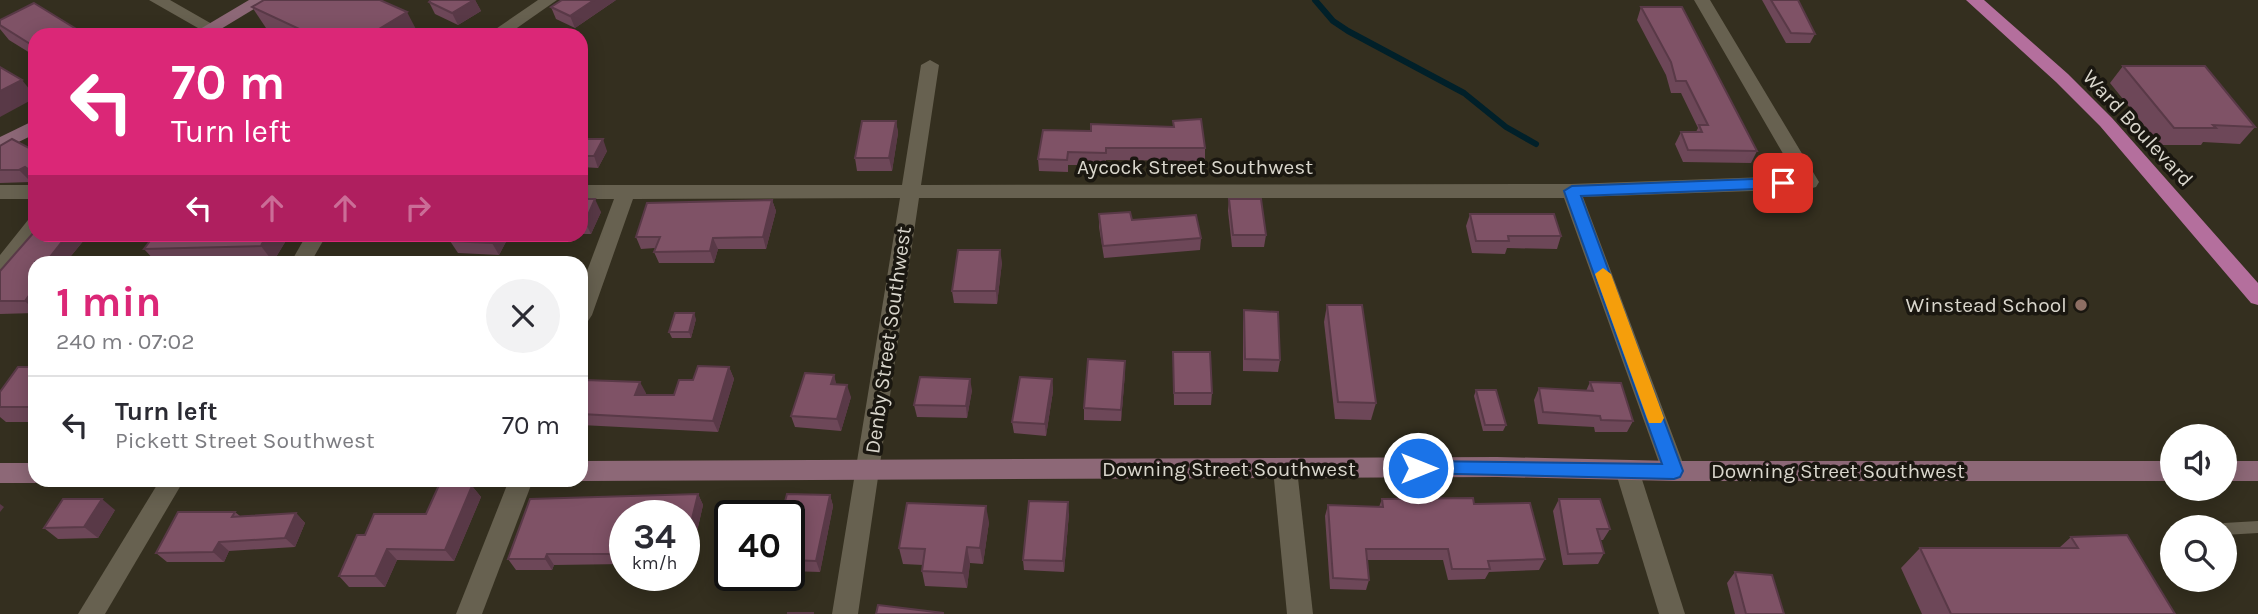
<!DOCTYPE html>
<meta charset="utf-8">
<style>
body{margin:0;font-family:Karla,sans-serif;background:#f2f2f3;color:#2b2b33;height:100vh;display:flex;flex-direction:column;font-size:26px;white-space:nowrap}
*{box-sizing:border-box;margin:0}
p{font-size:23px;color:#7c7c81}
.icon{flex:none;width:38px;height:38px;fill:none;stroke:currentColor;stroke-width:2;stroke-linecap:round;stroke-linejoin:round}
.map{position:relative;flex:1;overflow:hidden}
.sheet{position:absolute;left:28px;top:256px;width:560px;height:231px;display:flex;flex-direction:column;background:#fff;border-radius:21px;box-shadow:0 4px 18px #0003}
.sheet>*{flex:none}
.hud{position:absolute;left:28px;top:28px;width:560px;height:214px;border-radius:21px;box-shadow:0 4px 18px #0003;background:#db2777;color:#fff;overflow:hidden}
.tools{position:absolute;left:2160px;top:424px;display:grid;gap:14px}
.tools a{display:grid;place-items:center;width:77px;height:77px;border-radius:50%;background:#fff;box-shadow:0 4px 18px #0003;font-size:35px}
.speed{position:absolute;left:609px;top:500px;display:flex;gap:14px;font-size:35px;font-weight:700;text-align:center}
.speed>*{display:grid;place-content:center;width:91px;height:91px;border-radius:50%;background:#fff;box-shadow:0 4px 18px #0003;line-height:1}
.speed small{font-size:18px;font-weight:400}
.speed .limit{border:4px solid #111;border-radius:10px;background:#fff;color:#111}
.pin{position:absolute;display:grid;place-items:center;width:60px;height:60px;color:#fff;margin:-30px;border-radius:14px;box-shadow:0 4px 10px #0006}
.me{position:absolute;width:77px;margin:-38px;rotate:90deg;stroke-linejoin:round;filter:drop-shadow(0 0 5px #0008)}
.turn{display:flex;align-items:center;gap:24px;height:147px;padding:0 28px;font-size:32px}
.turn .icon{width:91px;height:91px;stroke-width:2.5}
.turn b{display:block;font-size:49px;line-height:60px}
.lanes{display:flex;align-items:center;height:66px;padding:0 28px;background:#0003;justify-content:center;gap:35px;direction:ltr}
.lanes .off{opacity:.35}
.round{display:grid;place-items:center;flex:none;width:74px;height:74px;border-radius:37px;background:#f2f2f3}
.overview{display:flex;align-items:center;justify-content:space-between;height:119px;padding:0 28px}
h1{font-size:42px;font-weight:700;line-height:52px;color:#db2777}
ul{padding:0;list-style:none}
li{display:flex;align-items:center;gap:21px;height:98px;padding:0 28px;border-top:2px solid #e1e1e2}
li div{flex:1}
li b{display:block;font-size:26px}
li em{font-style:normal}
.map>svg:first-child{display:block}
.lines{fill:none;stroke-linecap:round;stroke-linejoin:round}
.stream{stroke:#012029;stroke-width:6}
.lane{fill:#676150;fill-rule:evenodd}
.street{fill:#676150;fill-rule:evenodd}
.secondary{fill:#8d6877;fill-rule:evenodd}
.primary{fill:#b46f9d;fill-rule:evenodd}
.wall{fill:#6d4758}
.shaded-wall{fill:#593947}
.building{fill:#7f5266;stroke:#593947;stroke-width:2}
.route{fill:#1a73e8;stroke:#114b97;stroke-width:2}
.slow{fill:#f59e0b}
.education-dot{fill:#8d6e63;stroke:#1a1710;stroke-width:2.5}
.labels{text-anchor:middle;stroke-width:7;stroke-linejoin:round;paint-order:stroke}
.street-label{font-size:21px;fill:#d9d6cc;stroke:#1a1710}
.poi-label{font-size:21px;fill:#d9d6cc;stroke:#1a1710;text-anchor:end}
</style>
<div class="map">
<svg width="2258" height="614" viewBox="0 0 2258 614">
<rect width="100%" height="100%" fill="#342f1f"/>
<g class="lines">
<!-- stream -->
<polyline class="stream" points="1315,0 1333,21 1348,31 1464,93 1506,127 1536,144"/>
<!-- lane -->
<polygon class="lane" points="2258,521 2258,533 2224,535 2224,527 2218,527 2224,523"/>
<!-- street -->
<g class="street">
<polygon points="149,0 170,0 219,28 211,33 205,32"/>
<polygon points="538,0 557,0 507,35 487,35"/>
<polygon points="1694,0 1710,0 1819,182 1816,187 1809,189 1583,197 1686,471 1682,478 1674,481 1666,478 1662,471 1564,198 919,198 858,614 832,614 900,198 633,199 592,315 588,321 581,323 581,287 614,199 581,199 581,185 902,185 921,65 930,60 939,65 921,185 1571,184 1796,176"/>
<rect x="0" y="185" width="35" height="14"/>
<polygon points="35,218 35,234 38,234 7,274 0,277 0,255 28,220"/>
<polygon points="307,234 327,234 311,262 291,262"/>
<polygon points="1285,459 1293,462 1297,469 1313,614 1287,614 1273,469 1277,462"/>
<polygon points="1627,460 1635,463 1639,470 1685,614 1659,614 1615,470 1619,463"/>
<polygon points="160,480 184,480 105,614 78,614"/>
<polygon points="509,480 533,480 482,614 456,614"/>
</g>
<!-- secondary -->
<g class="secondary">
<polygon points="249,0 269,0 211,35 190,35"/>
<polygon points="35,120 35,134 0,151 0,137"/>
<polygon points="1497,457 1674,461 2172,461 2172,481 1674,481 1497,477 581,481 577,480 581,480 581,461"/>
<rect x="2224" y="461" width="34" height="20"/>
<polygon points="0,463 35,463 35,480 44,480 35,483 0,483"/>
</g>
<!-- primary -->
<polygon class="primary" points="1966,0 1984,0 2068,74 2112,118 2258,283 2258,305 2251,303 2100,126 2056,82"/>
</g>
<!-- wall -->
<g class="wall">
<polygon points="431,0 475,0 481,11 458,25 435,14 429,2"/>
<polygon points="616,0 575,28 556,19 551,7"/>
<polygon points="1762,0 1798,0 1815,34 1810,43 1786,43"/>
<polygon points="252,7 418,33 416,35 280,35 266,28"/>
<polygon points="1641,7 1757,151 1751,163 1683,162 1675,144 1681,132 1696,132 1698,128 1681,93 1671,93 1666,75 1637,20"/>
<polygon points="0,20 81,32 84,35 35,35 35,56 9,40 0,29"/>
<polygon points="2123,66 2255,127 2240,144 2203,142 2201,145 2160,145 2110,83"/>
<polygon points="896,121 898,133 892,171 857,171 855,158"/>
<polygon points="1173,121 1205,148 1205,161 1106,160 1106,165 1068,165 1068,172 1039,171 1038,159 1091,131 1173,127"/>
<polygon points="581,139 607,151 598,168 581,167"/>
<polygon points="0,146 35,151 35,180 31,182 0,183"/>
<polygon points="581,199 601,212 591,234 581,234"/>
<polygon points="1229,199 1266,235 1264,247 1232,247 1228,211"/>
<polygon points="772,200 776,211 766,249 718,249 714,263 659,263 654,252 655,248 641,249 636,237"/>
<polygon points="1099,214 1132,220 1201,238 1200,250 1104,258 1099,227"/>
<polygon points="1470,214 1561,236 1557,249 1507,248 1505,254 1472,253 1466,226"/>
<polygon points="35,234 89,234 66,262 35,262 35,313 0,314 0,271"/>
<polygon points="290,234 273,262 156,262 144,249"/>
<polygon points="510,234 499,255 458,253 450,241"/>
<polygon points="1002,262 997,304 954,303 952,291"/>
<polygon points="1327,305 1376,403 1371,420 1335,419 1324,322"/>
<polygon points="1244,310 1280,360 1278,372 1243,371 1243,322"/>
<polygon points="696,319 691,338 672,338 669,332"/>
<polygon points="1173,352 1212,393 1211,405 1174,405"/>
<polygon points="35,367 35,422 6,422 0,417 0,392"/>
<polygon points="729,367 734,379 718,432 581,425 581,391 646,393 645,395 674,395 693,380"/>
<polygon points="1125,372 1121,421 1084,420 1084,408"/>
<polygon points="834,375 836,385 851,397 841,431 795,427 791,416"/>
<polygon points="1052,379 1053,391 1046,436 1014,433 1012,422"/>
<polygon points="1590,382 1633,421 1627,432 1595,432 1594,427 1538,424 1534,400 1539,388 1586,391"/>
<polygon points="972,390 967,418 917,417 914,405"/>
<polygon points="1476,390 1506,425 1503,431 1483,431 1474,396"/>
<polygon points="472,486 481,497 454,561 397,560 385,587 349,587 339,576 426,514"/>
<polygon points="698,494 703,505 688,571 684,572 684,516 625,516 625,564 554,565 552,570 516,570 508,559 530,499"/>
<polygon points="830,495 833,506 820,572 789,571 789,516"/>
<polygon points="1382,499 1474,504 1545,559 1539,570 1489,572 1485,579 1448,580 1443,560 1367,560 1369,580 1366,590 1330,589 1325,516 1328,505 1379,507"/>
<polygon points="1559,499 1610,529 1603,540 1600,540 1604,553 1598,564 1563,565 1553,511"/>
<polygon points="115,510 98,538 58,539 44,528"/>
<polygon points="235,512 240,516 296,513 305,523 295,547 229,551 224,562 167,562 156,553"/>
<polygon points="1069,513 1064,572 1024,570 1023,560"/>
<polygon points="989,522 983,564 970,563 967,588 925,586 922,571 923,565 903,564 899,548"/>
<polygon points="2071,537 2175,614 1922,614 1901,568 1920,548 2059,548"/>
<polygon points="1735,572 1784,614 1735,614 1727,583"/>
</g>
<!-- shaded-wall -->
<g class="shaded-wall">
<polygon points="474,0 475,0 481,11 458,25 452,13"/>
<polygon points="594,0 616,0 575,28 570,16"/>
<polygon points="407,12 418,33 416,35 369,35"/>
<polygon points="22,80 35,96 35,98 0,117 0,91"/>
<polygon points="896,121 898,133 892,171 889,158"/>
<polygon points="603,139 607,151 598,168 594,156"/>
<polygon points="35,164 35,177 28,169"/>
<polygon points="25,167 35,178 35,180 31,182 19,170"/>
<polygon points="595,199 601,212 591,234 585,222"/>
<polygon points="772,200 776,211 766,249 763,237"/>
<polygon points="68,234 89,234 66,262 52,262 50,257"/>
<polygon points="267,234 290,234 273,262 261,246"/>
<polygon points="496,234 510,234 499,255 492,243"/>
<polygon points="713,238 718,249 714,263 710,251"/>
<polygon points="1000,250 1002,262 997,304 996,291"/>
<polygon points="35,287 35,311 25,301"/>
<polygon points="694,313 696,319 691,338 689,332"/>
<polygon points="1125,361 1125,372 1121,421 1121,410"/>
<polygon points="729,367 734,379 718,432 713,421"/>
<polygon points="834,375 837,387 831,384"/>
<polygon points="970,379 972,390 967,418 966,406"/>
<polygon points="1052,379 1053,391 1046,436 1045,424"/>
<polygon points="640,382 646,393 641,407 635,395"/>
<polygon points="847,385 851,397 841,431 837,419"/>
<polygon points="472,486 481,497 454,561 445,550"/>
<polygon points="698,494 703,505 688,571 684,564 684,552"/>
<polygon points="830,495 833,506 820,572 816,561"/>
<polygon points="102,499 115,510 98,538 84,527"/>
<polygon points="1068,502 1069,513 1064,572 1063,561"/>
<polygon points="0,504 4,507 0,512"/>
<polygon points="986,506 989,522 983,564 980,548"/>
<polygon points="296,513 305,523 295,547 285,538"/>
<polygon points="219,542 229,551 224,562 213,552"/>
<polygon points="967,547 970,563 967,588 963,573"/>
<polygon points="387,549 397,560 385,587 375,576"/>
<polygon points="547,554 554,565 552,570 545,559"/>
</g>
<!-- building -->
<g class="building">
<polygon points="264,0 380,0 407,12 369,35 312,35 252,7"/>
<polygon points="431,0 474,0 452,13 429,2"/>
<polygon points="562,0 594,0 570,16 551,7"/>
<polygon points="1771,0 1798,0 1815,34 1791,33"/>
<polygon points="34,3 81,32 75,35 35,35 35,47 0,25 0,20"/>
<polygon points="1641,7 1682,7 1757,151 1688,150 1681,132 1702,132 1699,125 1708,125 1686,81 1676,81 1671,62"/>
<polygon points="2123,66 2205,66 2255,127 2213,125 2216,128 2174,128"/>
<polygon points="0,67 22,80 0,91"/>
<polygon points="1201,119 1205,148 1106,148 1106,153 1068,152 1067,160 1038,159 1043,130 1091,131 1091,124 1174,127 1173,121"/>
<polygon points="862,121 896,121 889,158 855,158"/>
<polygon points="12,139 35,151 35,164 28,169 25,167 19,170 0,170 0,146"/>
<polygon points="581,139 603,139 594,156 581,156"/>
<polygon points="581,199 595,199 585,222 581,222"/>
<polygon points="1229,199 1261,199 1266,235 1233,235"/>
<polygon points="772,200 763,237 713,238 710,251 654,252 660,237 636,237 647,203"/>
<polygon points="1130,212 1132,220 1196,215 1201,238 1103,246 1099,214"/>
<polygon points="1470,214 1554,214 1561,236 1508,236 1509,241 1476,241"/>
<polygon points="35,231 35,234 68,234 50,257 57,256 52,262 35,262 35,287 25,301 0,301 0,271"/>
<polygon points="155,234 267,234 261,246 144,249"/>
<polygon points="454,234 496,234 492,243 450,241"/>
<polygon points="958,250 1000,250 996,291 952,291"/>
<polygon points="1327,305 1362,305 1376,403 1338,402"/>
<polygon points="1244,310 1278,312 1280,360 1245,359"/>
<polygon points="675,313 694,313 689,332 669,332"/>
<polygon points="1173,352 1210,352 1212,393 1174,393"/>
<polygon points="1088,359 1125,361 1121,410 1084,408"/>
<polygon points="698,366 729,367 713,421 581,414 581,391 585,380 640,382 635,395 674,395 679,380 693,380"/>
<polygon points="18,367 35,367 35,407 0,407 0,392"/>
<polygon points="805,373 834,375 831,384 847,385 837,419 791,416"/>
<polygon points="920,377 970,379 966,406 914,405"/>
<polygon points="1020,377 1052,379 1045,424 1012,422"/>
<polygon points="1590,382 1621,383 1633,421 1601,420 1600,416 1543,412 1539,388 1593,391"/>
<polygon points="1476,390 1496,390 1506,425 1485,425"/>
<polygon points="439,485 472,486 445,550 387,549 375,576 339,576 357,535 365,535 374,514 426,514"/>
<polygon points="698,494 684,552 684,516 625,516 625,554 547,554 545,559 508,559 530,499"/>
<polygon points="787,494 830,495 816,561 789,560 789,516 781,516"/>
<polygon points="1473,498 1474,504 1530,503 1545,559 1488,561 1490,569 1452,569 1448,549 1366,549 1369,580 1333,578 1328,505 1383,507 1382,499"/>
<polygon points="63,499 102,499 84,527 44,528"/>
<polygon points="1559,499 1600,499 1610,529 1597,529 1604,553 1568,554"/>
<polygon points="1029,501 1068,502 1063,561 1023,560"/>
<polygon points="907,503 986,506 980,548 967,547 963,573 922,571 925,549 899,548"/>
<polygon points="178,512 235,512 232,517 296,513 285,538 219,542 213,552 156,553"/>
<polygon points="2127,535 2175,614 1951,614 1920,548 2078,548 2071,537"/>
<polygon points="1735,572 1772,575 1784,614 1746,614"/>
<polygon points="878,605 943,613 943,614 876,614"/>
<polygon points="787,613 813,613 813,614"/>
</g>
<!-- route -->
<polygon class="route" points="1783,178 1790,183 1783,188 1581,196 1683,471 1680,477 1674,479 1411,473 1409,468 1411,463 1418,461 1662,464 1564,191 1572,186"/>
<!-- slow -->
<polygon class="slow" points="1603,268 1611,274 1664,418 1661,423 1649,423 1647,418 1595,274"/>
<!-- markers -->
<circle class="education-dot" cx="2081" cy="305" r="7"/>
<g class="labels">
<!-- street labels -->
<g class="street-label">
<text transform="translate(2138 128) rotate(47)" y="7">Ward Boulevard</text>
<text x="1195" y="174">Aycock Street Southwest</text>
<text transform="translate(888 340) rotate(-82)" y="7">Denby Street Southwest</text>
<text x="1229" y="476">Downing Street Southwest</text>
<text x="1838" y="478">Downing Street Southwest</text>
</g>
<!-- poi labels -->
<g class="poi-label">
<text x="2067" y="312">Winstead School</text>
</g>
</g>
</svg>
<div class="tools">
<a><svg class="icon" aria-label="sound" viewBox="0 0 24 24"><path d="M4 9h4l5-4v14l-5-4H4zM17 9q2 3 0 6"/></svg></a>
<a><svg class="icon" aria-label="search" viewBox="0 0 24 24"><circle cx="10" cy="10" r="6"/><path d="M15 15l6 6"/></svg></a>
</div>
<div class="speed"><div>34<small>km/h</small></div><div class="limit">40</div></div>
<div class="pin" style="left:1783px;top:183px;background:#d93025"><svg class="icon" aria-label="arrive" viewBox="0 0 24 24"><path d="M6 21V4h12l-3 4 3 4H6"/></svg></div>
<svg class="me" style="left:1418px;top:468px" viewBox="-20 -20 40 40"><circle r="17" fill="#1a73e8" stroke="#fff" stroke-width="3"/><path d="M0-11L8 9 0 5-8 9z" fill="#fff"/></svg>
<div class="hud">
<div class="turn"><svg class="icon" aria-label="left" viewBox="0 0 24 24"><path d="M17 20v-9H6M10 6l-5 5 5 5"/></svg><div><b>70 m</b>Turn left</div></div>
<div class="lanes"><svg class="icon" aria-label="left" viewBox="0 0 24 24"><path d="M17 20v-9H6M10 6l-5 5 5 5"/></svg><svg class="icon off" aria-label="ahead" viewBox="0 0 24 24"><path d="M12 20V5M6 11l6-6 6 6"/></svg><svg class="icon off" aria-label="ahead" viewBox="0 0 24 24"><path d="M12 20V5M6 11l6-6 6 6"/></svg><svg class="icon off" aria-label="right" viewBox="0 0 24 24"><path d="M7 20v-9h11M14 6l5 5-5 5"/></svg></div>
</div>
<section class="sheet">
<div class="overview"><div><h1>1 min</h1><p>240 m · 07:02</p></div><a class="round"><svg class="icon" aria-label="close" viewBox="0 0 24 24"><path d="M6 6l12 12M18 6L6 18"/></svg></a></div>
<ul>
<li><svg class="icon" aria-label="left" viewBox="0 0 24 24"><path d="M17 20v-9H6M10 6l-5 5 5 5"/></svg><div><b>Turn left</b><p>Pickett Street Southwest</p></div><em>70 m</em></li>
</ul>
</section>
</div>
